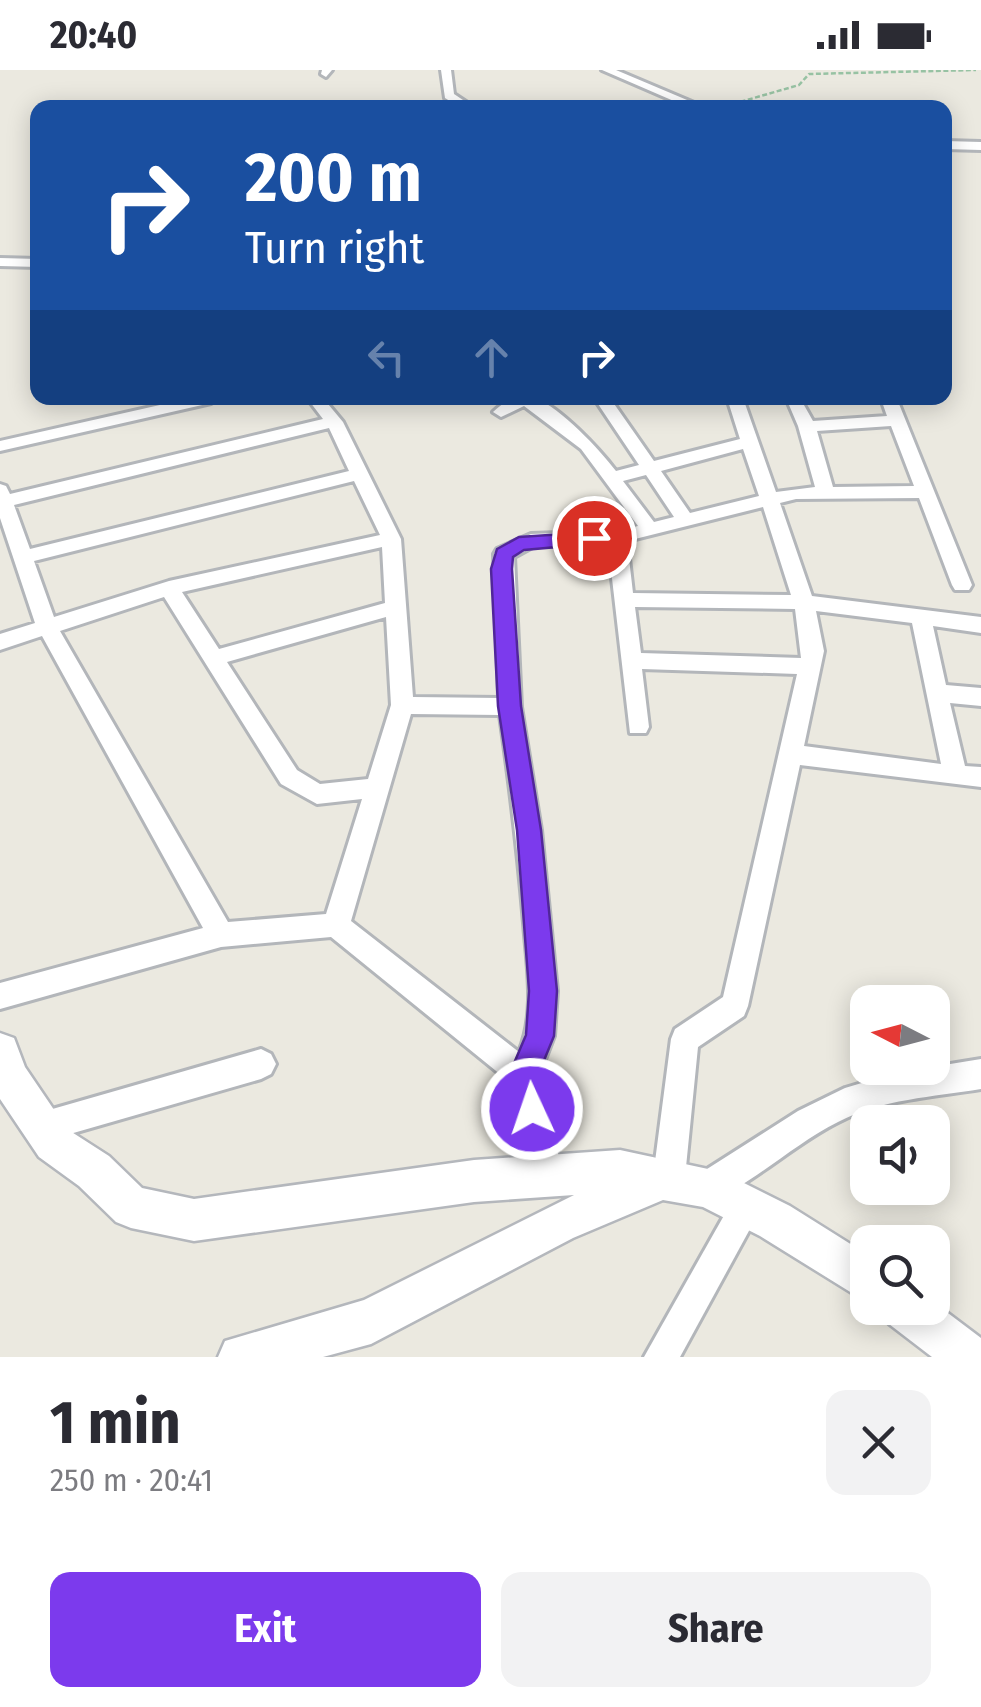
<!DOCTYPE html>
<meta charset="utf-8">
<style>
body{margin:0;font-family:"Fira Sans Condensed",sans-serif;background:#f2f2f3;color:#2b2b33;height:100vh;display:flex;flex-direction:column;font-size:38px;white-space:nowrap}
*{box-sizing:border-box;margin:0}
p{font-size:32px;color:#7c7c81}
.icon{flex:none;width:55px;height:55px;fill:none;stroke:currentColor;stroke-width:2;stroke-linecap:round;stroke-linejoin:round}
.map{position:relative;height:1287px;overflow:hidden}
.sheet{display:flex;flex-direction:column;background:#fff;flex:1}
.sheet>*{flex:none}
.top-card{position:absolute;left:30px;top:30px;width:922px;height:305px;border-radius:20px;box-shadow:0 5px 25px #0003;background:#1a4fa0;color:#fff;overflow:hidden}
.needle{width:65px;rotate:276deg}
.buttons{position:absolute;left:850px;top:915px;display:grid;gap:20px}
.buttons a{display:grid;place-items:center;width:100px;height:100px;border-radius:20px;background:#fff;box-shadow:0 5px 25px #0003;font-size:50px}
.pin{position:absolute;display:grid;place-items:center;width:85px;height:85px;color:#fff;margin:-42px;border:5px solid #fff;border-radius:50%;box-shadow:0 2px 10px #0007}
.me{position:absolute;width:110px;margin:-55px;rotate:357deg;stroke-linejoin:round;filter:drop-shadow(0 0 8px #0008)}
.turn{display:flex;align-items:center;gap:35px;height:210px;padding:0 50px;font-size:45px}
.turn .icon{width:130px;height:130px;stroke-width:2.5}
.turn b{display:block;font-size:70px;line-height:85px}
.lanes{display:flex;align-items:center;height:95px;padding:0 50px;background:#0003;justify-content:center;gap:50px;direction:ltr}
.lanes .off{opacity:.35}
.round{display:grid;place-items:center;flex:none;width:105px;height:105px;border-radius:20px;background:#f2f2f3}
.headline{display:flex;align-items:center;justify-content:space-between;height:170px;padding:0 50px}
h1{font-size:60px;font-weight:700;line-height:75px}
.action{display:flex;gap:20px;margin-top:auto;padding:20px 50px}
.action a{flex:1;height:115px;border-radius:20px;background:#7c3aed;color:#fff;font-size:40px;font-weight:700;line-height:115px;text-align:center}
.action a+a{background:#f2f2f3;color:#2b2b33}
.status{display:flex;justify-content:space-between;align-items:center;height:70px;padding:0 50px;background:#fff;direction:ltr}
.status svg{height:28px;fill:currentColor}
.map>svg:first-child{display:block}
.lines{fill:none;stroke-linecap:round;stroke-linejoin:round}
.minor-casing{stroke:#b3b6ba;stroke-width:6}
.secondary-casing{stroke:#b4b7bc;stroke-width:5}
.path{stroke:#97c2a3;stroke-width:2.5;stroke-dasharray:5 2.5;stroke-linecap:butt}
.minor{fill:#fff;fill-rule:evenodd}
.secondary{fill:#fff;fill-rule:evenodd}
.route{fill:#7c3aed;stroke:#51269a;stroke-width:2.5}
</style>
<div class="status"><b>20:40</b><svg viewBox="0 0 49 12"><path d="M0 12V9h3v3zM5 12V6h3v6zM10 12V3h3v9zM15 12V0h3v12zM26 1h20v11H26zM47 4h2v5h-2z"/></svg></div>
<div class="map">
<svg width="981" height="1287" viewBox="0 0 981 1287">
<rect width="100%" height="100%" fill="#ebe9e0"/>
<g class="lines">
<defs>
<g id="minor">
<polygon points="322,0 332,0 326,7 321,4"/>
<polygon points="441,0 451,0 454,24 475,38 461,38 445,28"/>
<polygon points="602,0 616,0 706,38 690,38"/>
<polygon points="945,71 981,72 981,80 945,79"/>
<polygon points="0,188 38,189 38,197 0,196"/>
<polygon points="191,328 219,328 211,333 0,381 0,371"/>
<path d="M307,328H323L343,352L401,469L413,627L499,628L494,484L497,479L531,464L617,461L638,456L581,379L524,336L501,347L493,342C503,332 520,322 535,328C561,338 599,379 616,401L639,395L594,328H610L654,391L740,369L727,328H743L776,422L815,417L798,356L786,328H800L813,351L887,346L881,329H897L972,515L969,520H955L952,515L919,428L796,429L780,433L812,526L981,547V563L933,556L946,615L981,618V636L950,633L965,696L981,697V717L800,695L748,936L744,946L698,977L685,1107L680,1118L669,1123L658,1118L653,1107L671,969L675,959L723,927L797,604L642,599L649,657L646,663H630L608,474L534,476L514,487L521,637L541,760L557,921L554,966L539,1005L564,1108L559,1119L548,1124L537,1119L511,1013L331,867L221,877L0,939V913L203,858L42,566L0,580V564L35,553L0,448V414L6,416L10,424L323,349ZM891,356L914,416L833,417L817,361ZM329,358L349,401L30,479L14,435ZM743,379L759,426L690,443L661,401ZM646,405L674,447L654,452L623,411ZM354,411L380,465L169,511L54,547L34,491ZM763,437L791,525L633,523L627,471ZM382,477L385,533L219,579L182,522ZM164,527L281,714L317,734L362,729L326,844L228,852L60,561ZM635,537L795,539L801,588L641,583ZM816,541L912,553L941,694L804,676L824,581ZM386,547L391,635L368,709L320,714L297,700L227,592ZM411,644L500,645C510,715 518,783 524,853C527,895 536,942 519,982L351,851Z"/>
<polygon points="261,979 271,984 276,994 271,1004 261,1009 42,1072 31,1068 27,1057 31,1046 42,1042"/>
<path d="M981,989V1019C933,1027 882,1029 838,1052C792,1075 755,1113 707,1133L696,1128L691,1117L696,1106L798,1041L845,1018L895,1003Z"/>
<polygon points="746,1121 757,1126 762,1137 680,1287 644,1287 735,1126"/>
</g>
<g id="secondary">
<polygon points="0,963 14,968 25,997 67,1059 109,1086 142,1118 194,1129 474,1090 620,1080 722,1102 790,1136 868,1185 868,1233 760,1166 703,1137 663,1130 573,1168 371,1274 323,1287 218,1287 225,1271 364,1230 574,1125 474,1132 194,1171 131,1158 116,1152 79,1116 39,1087 0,1029"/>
<polygon points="932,1231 981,1268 981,1287 932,1287 889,1254 883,1238 932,1238"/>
</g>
</defs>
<!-- minor casing -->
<use href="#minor" class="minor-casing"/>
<!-- secondary casing -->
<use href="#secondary" class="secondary-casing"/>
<!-- path -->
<polyline class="path" points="719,38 799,15 809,4 976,0"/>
<!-- minor -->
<use href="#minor" class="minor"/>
<!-- secondary -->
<use href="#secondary" class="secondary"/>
</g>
<!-- route -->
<polygon class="route" points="594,462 603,468 601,473 524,480 513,487 512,499 521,636 541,760 557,921 554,966 538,1005 547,1039 542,1050 532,1054 521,1050 509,1005 526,965 529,921 517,760 498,636 491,499 497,479 519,467"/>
</svg>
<div class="buttons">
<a><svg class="needle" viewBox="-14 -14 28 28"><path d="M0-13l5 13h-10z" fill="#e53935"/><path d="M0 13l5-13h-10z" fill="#7c7c81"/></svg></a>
<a><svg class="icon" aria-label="sound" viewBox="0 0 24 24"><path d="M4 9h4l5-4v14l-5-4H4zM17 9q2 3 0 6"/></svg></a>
<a><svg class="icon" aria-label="search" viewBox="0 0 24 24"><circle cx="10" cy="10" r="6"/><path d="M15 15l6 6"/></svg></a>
</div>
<div class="pin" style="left:594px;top:468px;background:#d93025"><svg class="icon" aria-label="arrive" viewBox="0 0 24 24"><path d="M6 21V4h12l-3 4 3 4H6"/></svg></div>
<svg class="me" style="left:532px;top:1039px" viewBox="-20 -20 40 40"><circle r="17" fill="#7c3aed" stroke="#fff" stroke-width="3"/><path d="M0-11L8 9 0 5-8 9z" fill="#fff"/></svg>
<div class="top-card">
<div class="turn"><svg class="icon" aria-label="right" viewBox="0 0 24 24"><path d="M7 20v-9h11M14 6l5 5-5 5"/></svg><div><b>200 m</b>Turn right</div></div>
<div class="lanes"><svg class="icon off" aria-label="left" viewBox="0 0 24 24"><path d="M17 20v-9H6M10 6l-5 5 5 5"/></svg><svg class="icon off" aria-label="ahead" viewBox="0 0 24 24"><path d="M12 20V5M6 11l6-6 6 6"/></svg><svg class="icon" aria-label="right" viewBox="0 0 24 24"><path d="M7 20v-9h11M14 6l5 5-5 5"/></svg></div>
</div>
</div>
<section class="sheet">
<div class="headline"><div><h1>1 min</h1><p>250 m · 20:41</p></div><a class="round"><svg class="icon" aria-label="close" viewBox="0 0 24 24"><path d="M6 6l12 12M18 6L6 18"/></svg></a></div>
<div class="action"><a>Exit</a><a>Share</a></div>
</section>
